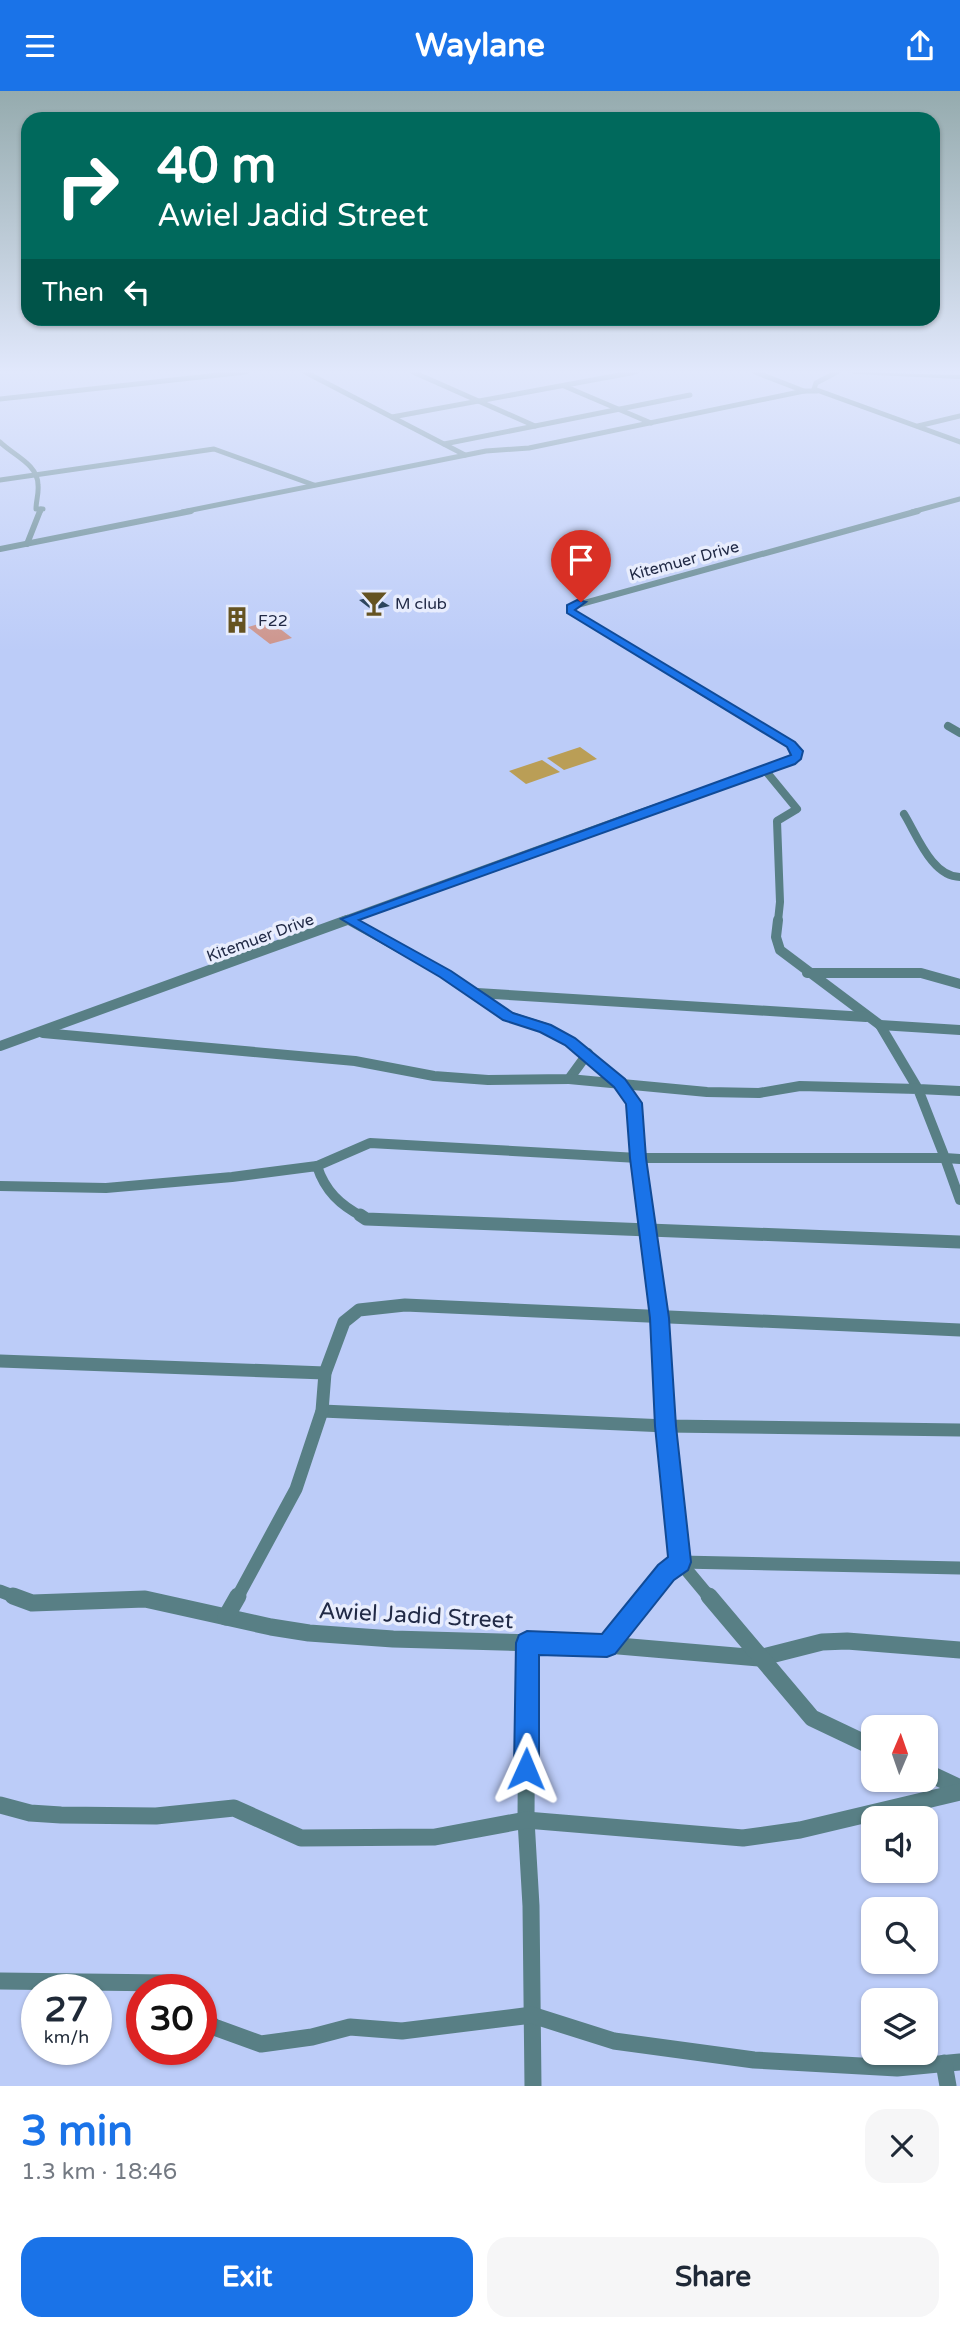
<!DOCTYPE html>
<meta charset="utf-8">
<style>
body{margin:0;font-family:"Varela Round",sans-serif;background:#f6f6f7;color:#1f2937;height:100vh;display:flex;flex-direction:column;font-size:26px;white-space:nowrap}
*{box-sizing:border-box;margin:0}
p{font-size:23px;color:#747a83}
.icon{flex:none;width:38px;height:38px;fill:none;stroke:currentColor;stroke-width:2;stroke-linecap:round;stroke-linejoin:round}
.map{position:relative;height:1995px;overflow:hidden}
.drawer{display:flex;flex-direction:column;background:#fff;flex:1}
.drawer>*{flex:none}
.guide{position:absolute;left:21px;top:21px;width:919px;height:214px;border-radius:21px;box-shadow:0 2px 5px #0004;background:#00695c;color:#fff;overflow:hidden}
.needle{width:46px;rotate:2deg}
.fabs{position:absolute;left:861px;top:1624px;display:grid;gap:14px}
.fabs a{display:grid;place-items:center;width:77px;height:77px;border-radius:14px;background:#fff;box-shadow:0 2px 5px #0004;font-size:35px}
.speed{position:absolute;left:21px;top:1883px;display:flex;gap:14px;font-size:35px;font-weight:700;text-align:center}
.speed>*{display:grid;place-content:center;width:91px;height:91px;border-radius:50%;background:#fff;box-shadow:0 2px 5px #0004;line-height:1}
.speed small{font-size:18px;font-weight:400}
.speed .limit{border:10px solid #d22;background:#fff;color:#111}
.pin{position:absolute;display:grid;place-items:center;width:60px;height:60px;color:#fff;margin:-72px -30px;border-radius:50% 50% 50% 0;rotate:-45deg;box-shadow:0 0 7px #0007}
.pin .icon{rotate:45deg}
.me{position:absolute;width:77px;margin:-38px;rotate:1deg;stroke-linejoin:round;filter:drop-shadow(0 0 5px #0008)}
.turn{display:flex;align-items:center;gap:24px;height:147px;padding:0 21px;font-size:32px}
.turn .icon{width:91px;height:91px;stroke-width:2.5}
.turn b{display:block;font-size:49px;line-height:60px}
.then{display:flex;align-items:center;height:66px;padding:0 21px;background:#0003;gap:14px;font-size:26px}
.round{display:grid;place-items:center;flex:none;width:74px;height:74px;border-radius:21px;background:#f6f6f7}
.summary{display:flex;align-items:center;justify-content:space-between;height:119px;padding:0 21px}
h1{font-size:42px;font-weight:700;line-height:52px;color:#1a73e8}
.action{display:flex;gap:14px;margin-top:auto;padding:14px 21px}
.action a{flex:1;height:80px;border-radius:21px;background:#1a73e8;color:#fff;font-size:28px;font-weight:700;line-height:80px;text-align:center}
.action a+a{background:#f6f6f7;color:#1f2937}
header{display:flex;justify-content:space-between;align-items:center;height:91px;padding:0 21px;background:#1a73e8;color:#fff;font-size:32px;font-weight:700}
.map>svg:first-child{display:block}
.green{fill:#cd948b}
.water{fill:#ba9e56}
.building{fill:#06233c}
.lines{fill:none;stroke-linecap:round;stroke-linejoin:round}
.minor-far5{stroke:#587f85;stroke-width:5}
.minor-far4{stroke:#587f85;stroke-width:6}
.minor-far3{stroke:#587f85;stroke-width:8}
.minor-far2{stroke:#587f85;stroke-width:10}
.minor-far1{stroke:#587f85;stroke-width:13}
.minor{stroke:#587f85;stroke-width:17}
.tertiary{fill:#587f85;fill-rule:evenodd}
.route{fill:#1a73e8;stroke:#114b97;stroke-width:2}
.labels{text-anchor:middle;stroke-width:7;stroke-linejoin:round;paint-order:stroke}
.far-street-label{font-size:16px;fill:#212a46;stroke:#e8edfd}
.far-poi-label{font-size:16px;fill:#212a46;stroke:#e8edfd;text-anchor:start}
.near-street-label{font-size:23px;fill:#212a46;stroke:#e8edfd}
</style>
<header><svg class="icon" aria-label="menu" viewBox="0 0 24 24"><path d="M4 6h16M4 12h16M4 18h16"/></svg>Waylane<svg class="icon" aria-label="share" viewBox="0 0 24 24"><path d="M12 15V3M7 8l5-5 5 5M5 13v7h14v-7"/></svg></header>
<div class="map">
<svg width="960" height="1995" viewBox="0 0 960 1995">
<rect width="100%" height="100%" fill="#bcccf8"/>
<!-- green -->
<polygon class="green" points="270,530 292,547 270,553 248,536"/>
<!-- water -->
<g class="water">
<polygon points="580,656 597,668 564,679 547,667"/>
<polygon points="542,669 560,681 526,693 509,680"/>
</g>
<!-- building -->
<polygon class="building" points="374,505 385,512 390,515 372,519 359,509"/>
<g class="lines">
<!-- minor-far5 -->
<g class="minor-far5">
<polyline points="305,281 465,364"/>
<polyline points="413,281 535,335 690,304"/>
<polyline points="755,281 804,300"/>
<polyline points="837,281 816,292 814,298 960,351"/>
<polyline points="564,295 651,332"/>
<polyline points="0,308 246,281"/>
<polyline points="392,326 636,281"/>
<polyline points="918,335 960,325"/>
<path d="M0,351C13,364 38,373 38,394C39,402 36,410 36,418H43"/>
<polyline points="444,353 535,335"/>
<polyline points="0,389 214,358 314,394"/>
<polyline points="40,421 41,418"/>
<polyline points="182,421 486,360 529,357 804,300 817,300"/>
<polyline points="912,421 960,408"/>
</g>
<!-- minor-far4 -->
<g class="minor-far4">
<polyline points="27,453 40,420"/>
<polyline points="0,458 191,420"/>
<polyline points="703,600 575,523 570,516 918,420"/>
</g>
<!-- minor-far3 -->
<g class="minor-far3">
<polyline points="948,635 960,642"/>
<polyline points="765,679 797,718 777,730 780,811 778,830"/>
<path d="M904,723C917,744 932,786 960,786"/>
<polyline points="348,828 352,830"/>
<polyline points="342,830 629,726 790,671 797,665 798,660 791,653 700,599"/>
</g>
<!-- minor-far2 -->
<g class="minor-far2">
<polyline points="349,829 446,883 508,925 546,937 570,950 620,992 634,1012 646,1126"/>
<polyline points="778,829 776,846 780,859 880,934 918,998 960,1000"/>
<polyline points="807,882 921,882 960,893"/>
<polyline points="477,902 866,926"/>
<polyline points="880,934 960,939"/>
<polyline points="43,942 355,970 434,985 488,989 569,988 588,962"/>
<polyline points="0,955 347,829"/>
<polyline points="569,988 707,1001 759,1002 800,995 918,998 945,1067 960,1068"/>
<polyline points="317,1075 370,1052 638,1067 945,1067 960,1109"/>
<path d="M0,1095L106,1097L232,1086L317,1075C325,1100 340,1114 363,1126"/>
</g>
<!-- minor-far1 -->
<g class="minor-far1">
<polyline points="360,1124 366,1128 960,1151"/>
<polyline points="646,1124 659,1227 666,1335 680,1471 710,1507"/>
<polyline points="0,1270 325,1282"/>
<polyline points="322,1320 666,1335 960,1339"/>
<polyline points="0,1500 18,1507"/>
<polyline points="237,1507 296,1398 322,1320 325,1282 344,1231 359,1219 405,1214 960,1239"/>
<polyline points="645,1507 666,1481 680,1471 960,1477"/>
</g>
<!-- minor -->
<g class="minor">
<polyline points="13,1505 32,1512 145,1508 271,1536 309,1542 393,1548 607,1554 759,1567 822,1551 847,1550 960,1559"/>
<polyline points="709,1505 812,1627 873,1656"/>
<polyline points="226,1526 238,1505"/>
<polyline points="527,1552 526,1729 531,1815 533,1995"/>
<polyline points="607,1554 647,1505"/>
<polyline points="926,1681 960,1697"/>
<polyline points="0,1714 30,1722 61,1724 156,1725 234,1717 301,1747 435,1746 526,1729 743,1747 800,1739 960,1701"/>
<polyline points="0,1890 168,1892 175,1899"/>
<polyline points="201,1925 214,1936 261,1953 312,1946 350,1936 402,1940 532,1924 614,1950 754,1969 897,1977 960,1971"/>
<polyline points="944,1972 948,1995"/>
</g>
<!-- tertiary -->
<polygon class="tertiary" points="850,281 960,284 960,288 853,283"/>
</g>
<!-- sky -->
<linearGradient id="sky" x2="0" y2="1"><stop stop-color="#95abae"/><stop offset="0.5" stop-color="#e1e8fc"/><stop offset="1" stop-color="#e1e8fc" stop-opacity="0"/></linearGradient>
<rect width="960" height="561" fill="url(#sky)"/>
<!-- route -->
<polygon class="route" points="577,509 586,511 575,519 795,651 803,660 801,668 795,673 359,829 451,880 513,922 551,934 575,947 625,988 642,1012 646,1067 669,1227 676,1335 691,1471 688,1479 674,1489 615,1563 607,1566 539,1564 539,1678 535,1687 526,1691 517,1687 514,1678 516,1552 519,1544 527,1540 602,1543 658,1474 668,1466 655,1335 650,1227 630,1067 626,1013 614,996 565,954 540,941 503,929 440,886 341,828 791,664 787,656 567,522 567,514"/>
<!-- icons -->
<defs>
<symbol id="bar-bare" viewBox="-9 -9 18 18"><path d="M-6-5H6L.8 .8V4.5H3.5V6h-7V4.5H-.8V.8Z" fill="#655321" stroke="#e8edfd" stroke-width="2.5" paint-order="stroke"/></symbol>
<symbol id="building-bare" viewBox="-9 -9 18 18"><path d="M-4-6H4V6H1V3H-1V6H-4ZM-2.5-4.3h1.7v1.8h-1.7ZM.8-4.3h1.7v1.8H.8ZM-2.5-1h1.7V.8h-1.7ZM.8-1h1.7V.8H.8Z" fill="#655321" stroke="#e8edfd" stroke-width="2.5" paint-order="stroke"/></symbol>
</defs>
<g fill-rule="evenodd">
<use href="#bar-bare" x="355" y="493" width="38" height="38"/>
<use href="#building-bare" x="218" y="510" width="38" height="38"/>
</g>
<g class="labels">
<!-- far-street labels -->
<g class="far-street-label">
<text transform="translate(684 469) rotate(-15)" y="6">Kitemuer Drive</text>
<text transform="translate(260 846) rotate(-20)" y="6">Kitemuer Drive</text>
</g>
<!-- far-poi labels -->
<g class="far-poi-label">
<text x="395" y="518">M club</text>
<text x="258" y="535">F22</text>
</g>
<!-- near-street labels -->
<g class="near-street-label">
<text transform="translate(416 1524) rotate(3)" y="8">Awiel Jadid Street</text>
</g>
</g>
</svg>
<div class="fabs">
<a><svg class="needle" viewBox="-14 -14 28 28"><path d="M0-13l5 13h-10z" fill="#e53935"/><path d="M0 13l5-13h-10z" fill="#747a83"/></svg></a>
<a><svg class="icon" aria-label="sound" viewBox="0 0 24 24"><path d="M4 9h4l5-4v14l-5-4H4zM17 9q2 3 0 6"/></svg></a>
<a><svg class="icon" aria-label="search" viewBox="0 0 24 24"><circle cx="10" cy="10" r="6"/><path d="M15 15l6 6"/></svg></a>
<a><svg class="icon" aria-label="layers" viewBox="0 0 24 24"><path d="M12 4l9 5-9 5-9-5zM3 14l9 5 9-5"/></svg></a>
</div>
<div class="speed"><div>27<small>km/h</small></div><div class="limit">30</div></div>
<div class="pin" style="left:581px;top:511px;background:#d93025"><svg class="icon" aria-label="arrive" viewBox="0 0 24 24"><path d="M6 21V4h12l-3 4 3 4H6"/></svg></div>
<svg class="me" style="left:526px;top:1678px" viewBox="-20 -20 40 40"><path d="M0-17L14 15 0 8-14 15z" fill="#1a73e8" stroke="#fff" stroke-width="4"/></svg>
<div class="guide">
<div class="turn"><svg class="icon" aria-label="right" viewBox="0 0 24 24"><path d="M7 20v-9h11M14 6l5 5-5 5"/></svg><div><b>40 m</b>Awiel Jadid Street</div></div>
<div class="then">Then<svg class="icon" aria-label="left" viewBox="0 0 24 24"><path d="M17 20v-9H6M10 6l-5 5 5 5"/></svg></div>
</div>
</div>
<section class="drawer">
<div class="summary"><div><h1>3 min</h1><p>1.3 km · 18:46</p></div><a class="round"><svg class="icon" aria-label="close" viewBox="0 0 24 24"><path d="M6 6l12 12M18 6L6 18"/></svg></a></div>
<div class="action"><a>Exit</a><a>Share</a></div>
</section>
